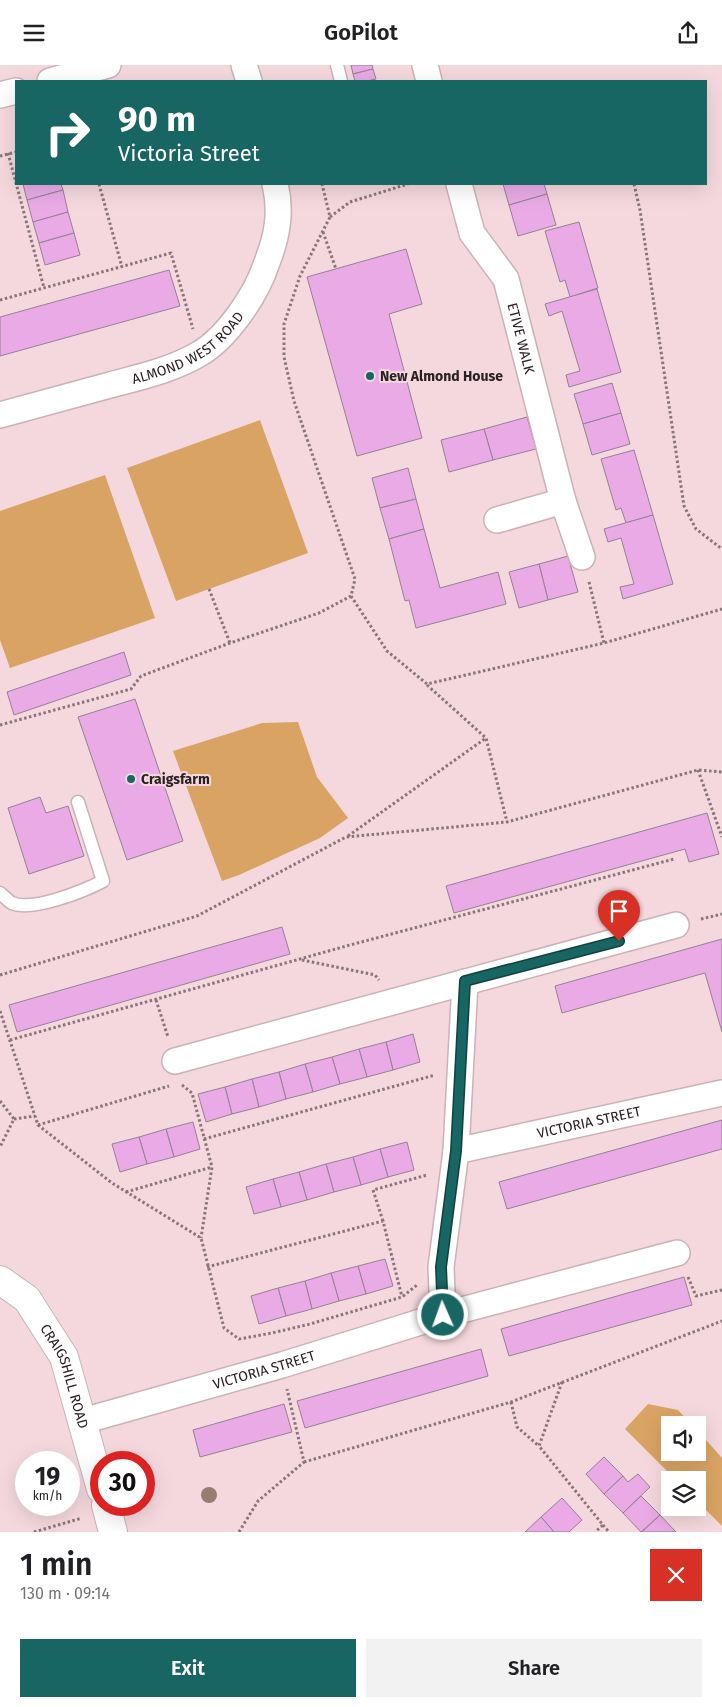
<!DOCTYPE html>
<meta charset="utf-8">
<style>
body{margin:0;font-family:"Fira Sans",sans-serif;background:#f2f2f2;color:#202124;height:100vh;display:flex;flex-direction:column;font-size:19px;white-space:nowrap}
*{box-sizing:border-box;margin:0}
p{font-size:16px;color:#757577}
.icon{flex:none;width:28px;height:28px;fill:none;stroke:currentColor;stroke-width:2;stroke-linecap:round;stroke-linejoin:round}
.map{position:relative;height:1467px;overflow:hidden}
.sheet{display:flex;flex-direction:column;background:#fff;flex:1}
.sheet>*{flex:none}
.top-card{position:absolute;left:15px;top:15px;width:692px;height:105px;border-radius:0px;box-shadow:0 5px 20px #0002;background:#186663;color:#fff;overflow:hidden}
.fabs{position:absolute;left:661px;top:1351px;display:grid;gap:10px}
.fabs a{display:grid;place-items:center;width:45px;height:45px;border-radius:0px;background:#fff;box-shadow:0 5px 20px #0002;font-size:25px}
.speed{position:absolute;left:15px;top:1386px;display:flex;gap:10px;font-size:25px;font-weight:700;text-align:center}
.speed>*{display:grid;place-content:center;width:65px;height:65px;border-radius:50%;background:#fff;box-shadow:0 5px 20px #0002;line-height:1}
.speed small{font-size:12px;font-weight:400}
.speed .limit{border:8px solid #d22;background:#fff;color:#111}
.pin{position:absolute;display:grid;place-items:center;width:42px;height:42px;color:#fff;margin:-51px -21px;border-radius:50% 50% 50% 0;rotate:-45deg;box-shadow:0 0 5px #0007}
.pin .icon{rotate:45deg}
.me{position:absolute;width:55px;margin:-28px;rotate:358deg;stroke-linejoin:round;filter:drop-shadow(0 0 4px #0008)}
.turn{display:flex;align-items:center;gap:18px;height:105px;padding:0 20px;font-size:22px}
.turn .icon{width:65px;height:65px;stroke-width:2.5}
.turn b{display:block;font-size:35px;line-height:42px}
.round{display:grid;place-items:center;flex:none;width:52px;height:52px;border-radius:0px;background:#f2f2f2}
.overview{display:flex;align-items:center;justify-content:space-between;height:85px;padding:0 20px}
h1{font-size:30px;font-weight:600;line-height:38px}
.cta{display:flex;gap:10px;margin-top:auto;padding:10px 20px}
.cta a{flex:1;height:58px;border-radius:0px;background:#186663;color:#fff;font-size:20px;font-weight:600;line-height:58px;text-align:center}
.cta a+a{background:#f2f2f2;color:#202124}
header{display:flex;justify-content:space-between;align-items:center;height:65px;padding:0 20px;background:#fff;font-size:22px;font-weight:600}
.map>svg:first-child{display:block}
.green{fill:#d9a463}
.building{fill:#e9aae6;stroke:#938292}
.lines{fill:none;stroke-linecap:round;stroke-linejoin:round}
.service-casing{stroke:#ccb2b8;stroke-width:15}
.minor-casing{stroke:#ccb2b8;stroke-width:28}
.tertiary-casing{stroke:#ccb2b8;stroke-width:30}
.path{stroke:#877579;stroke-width:3;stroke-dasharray:2.5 2.5;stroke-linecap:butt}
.service{stroke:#fff;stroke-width:12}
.minor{stroke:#fff;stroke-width:25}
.tertiary{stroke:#fff;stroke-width:28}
.tree{fill:#967d6f}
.route-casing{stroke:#104240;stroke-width:12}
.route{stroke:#186663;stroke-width:9}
.poi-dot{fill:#186663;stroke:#f4d8de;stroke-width:2}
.labels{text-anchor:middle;stroke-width:4;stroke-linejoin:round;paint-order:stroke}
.street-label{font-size:14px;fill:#2a2023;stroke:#f4d8de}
.poi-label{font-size:14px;font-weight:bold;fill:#2a2023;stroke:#f4d8de;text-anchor:start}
</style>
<header><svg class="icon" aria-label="menu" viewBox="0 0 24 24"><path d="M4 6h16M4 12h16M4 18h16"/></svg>GoPilot<svg class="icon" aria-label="share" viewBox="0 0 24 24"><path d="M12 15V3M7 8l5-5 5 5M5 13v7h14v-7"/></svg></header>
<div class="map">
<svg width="722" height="1467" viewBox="0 0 722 1467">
<rect width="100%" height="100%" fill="#f4d8de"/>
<!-- green -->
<g class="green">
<polygon points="260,355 308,488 176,536 127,403"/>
<polygon points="105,410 155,553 10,603 0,575 0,446"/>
<polygon points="298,657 317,712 348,753 320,773 239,810 222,816 173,686 262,658"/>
<polygon points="648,1339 678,1345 692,1360 670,1360 670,1388 698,1388 698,1366 722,1393 722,1461 698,1437 698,1415 676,1415 625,1364"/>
</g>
<!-- building -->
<g class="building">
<polygon points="351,0 372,0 373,4 353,9"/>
<polygon points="373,4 376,14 367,16 355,16 353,9"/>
<polygon points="23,119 61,119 63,125 27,135"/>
<polygon points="503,119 544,119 547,129 509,140"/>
<polygon points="63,125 68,147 33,157 27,135"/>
<polygon points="547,129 556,160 518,171 509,140"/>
<polygon points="68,147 74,168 39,178 33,157"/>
<polygon points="579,157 598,223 570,232 565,215 560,217 545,166"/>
<polygon points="74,168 80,190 45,200 39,178"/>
<polygon points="406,184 422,239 389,249 422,373 357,391 307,212"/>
<polygon points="169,205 180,241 0,291 0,252"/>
<polygon points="597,224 621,307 569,322 566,310 580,306 562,246 549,251 545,239"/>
<polygon points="612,318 621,348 583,359 574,329"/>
<polygon points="621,348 630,379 592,390 583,359"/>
<polygon points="527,352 536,384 493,395 484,364"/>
<polygon points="484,364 493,395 449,407 441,375"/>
<polygon points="634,385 653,450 626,458 621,443 616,445 601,394"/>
<polygon points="408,403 416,434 380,443 372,413"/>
<polygon points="416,434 424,464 389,474 380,443"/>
<polygon points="653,450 673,519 623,534 620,522 634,519 621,473 608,477 604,464"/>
<polygon points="424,464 440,523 498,507 506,539 416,563 409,535 405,536 389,474"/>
<polygon points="568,491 578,527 548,535 539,499"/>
<polygon points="539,499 548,535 519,543 509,507"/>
<polygon points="124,587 131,610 14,650 7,627"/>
<polygon points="135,634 183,776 127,795 78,652"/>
<polygon points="40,732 46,748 68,741 84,791 29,809 8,743"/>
<polygon points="707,748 719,789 689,797 685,784 454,848 446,821"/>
<polygon points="282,862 290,889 17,967 9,940"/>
<polygon points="722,874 722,967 705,908 562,948 555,921"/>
<polygon points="413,969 420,997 393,1005 386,977"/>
<polygon points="386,977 393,1005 367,1012 359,984"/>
<polygon points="359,984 367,1012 340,1019 332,992"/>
<polygon points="332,992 340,1019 313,1027 305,999"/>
<polygon points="305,999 313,1027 286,1034 279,1007"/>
<polygon points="279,1007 286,1034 259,1042 252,1014"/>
<polygon points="252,1014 259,1042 232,1049 225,1022"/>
<polygon points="225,1022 232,1049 206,1057 198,1029"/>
<polygon points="722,1055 722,1084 507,1144 499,1117"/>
<polygon points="193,1057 200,1084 174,1092 166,1064"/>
<polygon points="166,1064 174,1092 147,1099 139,1072"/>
<polygon points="139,1072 147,1099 120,1107 112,1079"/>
<polygon points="407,1077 414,1105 388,1112 380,1084"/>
<polygon points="380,1084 388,1112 361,1120 353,1092"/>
<polygon points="353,1092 361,1120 334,1127 326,1099"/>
<polygon points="326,1099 334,1127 307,1135 299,1107"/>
<polygon points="299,1107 307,1135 281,1142 273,1114"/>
<polygon points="273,1114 281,1142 254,1149 246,1122"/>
<polygon points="385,1194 393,1221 366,1229 358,1201"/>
<polygon points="358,1201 366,1229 339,1236 331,1208"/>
<polygon points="331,1208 339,1236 312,1244 305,1216"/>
<polygon points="684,1212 692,1240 509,1291 501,1264"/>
<polygon points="305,1216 312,1244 286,1251 278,1223"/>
<polygon points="278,1223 286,1251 259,1259 251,1231"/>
<polygon points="481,1284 488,1311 305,1363 297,1336"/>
<polygon points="284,1339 292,1367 200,1392 193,1365"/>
<polygon points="604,1392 623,1411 604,1429 586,1409"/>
<polygon points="638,1409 650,1422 623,1448 604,1429 623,1411 628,1417"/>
<polygon points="641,1431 660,1450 641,1467 623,1448"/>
<polygon points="562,1433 582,1455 569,1467 554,1467 541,1452"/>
<polygon points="660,1450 676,1467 642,1467"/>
<polygon points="541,1452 554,1467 525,1467"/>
</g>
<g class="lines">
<defs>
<g id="service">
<polyline points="337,0 341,16"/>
<path d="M0,828C4,831 8,836 12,838C32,847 84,826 103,816L78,737"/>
</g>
<g id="minor">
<polyline points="244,0 249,16"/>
<polyline points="425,0 429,16"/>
<polyline points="50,16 108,0"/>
<polyline points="0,30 16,26"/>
<path id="s1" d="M459,119L472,168L506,214L563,436L582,492"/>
<path id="s2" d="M0,350C37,340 73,330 110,320C140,312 172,305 199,289C227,273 256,230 266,200C277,172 282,148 275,119"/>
<polyline points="497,455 563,436"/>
<polyline points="175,996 676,860"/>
<path id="s3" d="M456,1086L722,1028"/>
<polyline points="443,1250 441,1202 456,1086 465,917"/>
<path id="s4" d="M83,1356L282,1300L443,1250L677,1188"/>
</g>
<g id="tertiary">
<path id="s5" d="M0,1215L27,1234L64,1292L101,1424"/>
<polyline points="106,1440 113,1467"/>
</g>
</defs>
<!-- service casing -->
<use href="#service" class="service-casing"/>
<!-- minor casing -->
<use href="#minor" class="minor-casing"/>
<!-- tertiary casing -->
<use href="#tertiary" class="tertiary-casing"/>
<!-- path -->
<g class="path">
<polyline points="8,88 44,223"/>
<polyline points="0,91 16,87"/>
<polyline points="99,119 122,202"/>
<polyline points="634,119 640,145 684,441 696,464 722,484"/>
<polyline points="330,152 350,137 408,119"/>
<polyline points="323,167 336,204"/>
<polyline points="0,235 171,188 193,264"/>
<polyline points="589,517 604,578"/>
<polyline points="209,524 230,578"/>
<polyline points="351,531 387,586 427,619 604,578 722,544"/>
<polyline points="427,620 486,673 507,757"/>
<polyline points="0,660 131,624 141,611 230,578 319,548 351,531 355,514 294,336 284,292 284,259 300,211 330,152 322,119"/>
<polyline points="698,705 722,772"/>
<polyline points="348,771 486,673"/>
<polyline points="701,854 722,849"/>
<polyline points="302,895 375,910 379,915"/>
<polyline points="0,910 197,851 346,772 507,757 698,705 722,707"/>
<polyline points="156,935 168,972"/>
<polyline points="0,946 38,1060 112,1118 201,1173 224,1263 239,1274 272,1268 310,1259 402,1232 417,1220"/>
<polyline points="10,975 350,880 674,794"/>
<polyline points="182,1020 192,1028 212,1102 201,1173"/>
<polyline points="0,1036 14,1054 0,1082"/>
<polyline points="14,1054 35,1051"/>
<polyline points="38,1060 169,1021"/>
<polyline points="204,1074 435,1010"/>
<polyline points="126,1127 212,1102"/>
<polyline points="383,1156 373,1125 427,1110"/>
<polyline points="207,1202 383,1156 402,1232"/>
<polyline points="688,1212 696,1231 722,1225"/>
<polyline points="562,1317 539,1381 603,1460 595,1467"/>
<polyline points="511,1337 517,1362 539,1381"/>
<polyline points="304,1397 511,1337 722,1256"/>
<polyline points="603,1460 609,1467"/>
<polyline points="34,1467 82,1453"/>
<polyline points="239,1467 258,1436 304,1397 287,1324"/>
</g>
<!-- service -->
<use href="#service" class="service"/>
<!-- minor -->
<use href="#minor" class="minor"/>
<!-- tertiary -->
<use href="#tertiary" class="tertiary"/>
</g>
<!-- trees -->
<circle class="tree" cx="209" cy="1430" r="8"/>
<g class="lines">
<defs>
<polyline id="route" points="443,1250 441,1202 456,1086 465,916 619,876"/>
</defs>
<!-- route casing -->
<use href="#route" class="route-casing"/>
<!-- route -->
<use href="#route" class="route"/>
</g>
<!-- markers -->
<g class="poi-dot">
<circle cx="370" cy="311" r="5"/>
<circle cx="131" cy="714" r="5"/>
</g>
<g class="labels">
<!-- street labels -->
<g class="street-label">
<text dy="5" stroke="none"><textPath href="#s1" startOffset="169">ETIVE WALK</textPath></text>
<text dy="5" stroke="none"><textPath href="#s2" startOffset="202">ALMOND WEST ROAD</textPath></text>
<text dy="5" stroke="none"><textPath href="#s3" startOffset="136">VICTORIA STREET</textPath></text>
<text dy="5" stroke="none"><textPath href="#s4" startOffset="188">VICTORIA STREET</textPath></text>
<text dy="5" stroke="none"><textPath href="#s5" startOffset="120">CRAIGSHILL ROAD</textPath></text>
</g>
<!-- poi labels -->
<g class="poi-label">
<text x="380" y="316">New Almond House</text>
<text x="141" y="719">Craigsfarm</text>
</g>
</g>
</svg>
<div class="fabs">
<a><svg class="icon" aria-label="sound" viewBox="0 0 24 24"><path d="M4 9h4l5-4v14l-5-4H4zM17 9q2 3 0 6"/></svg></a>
<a><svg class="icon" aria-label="layers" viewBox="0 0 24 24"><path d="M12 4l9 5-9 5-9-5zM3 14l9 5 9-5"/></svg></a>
</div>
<div class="speed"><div>19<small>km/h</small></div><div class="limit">30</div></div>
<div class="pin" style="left:619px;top:876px;background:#d93025"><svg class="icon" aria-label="arrive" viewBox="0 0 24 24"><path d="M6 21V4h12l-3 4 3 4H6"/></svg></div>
<svg class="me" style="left:443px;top:1250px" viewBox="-20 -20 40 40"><circle r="17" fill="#186663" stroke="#fff" stroke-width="3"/><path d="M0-11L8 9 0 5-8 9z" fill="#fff"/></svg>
<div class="top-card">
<div class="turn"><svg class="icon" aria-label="right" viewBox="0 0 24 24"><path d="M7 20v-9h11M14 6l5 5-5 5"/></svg><div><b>90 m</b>Victoria Street</div></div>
</div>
</div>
<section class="sheet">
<div class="overview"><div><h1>1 min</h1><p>130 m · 09:14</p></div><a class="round" style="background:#d93025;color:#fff"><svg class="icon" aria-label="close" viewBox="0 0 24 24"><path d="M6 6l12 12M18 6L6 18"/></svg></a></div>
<div class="cta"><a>Exit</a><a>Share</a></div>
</section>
